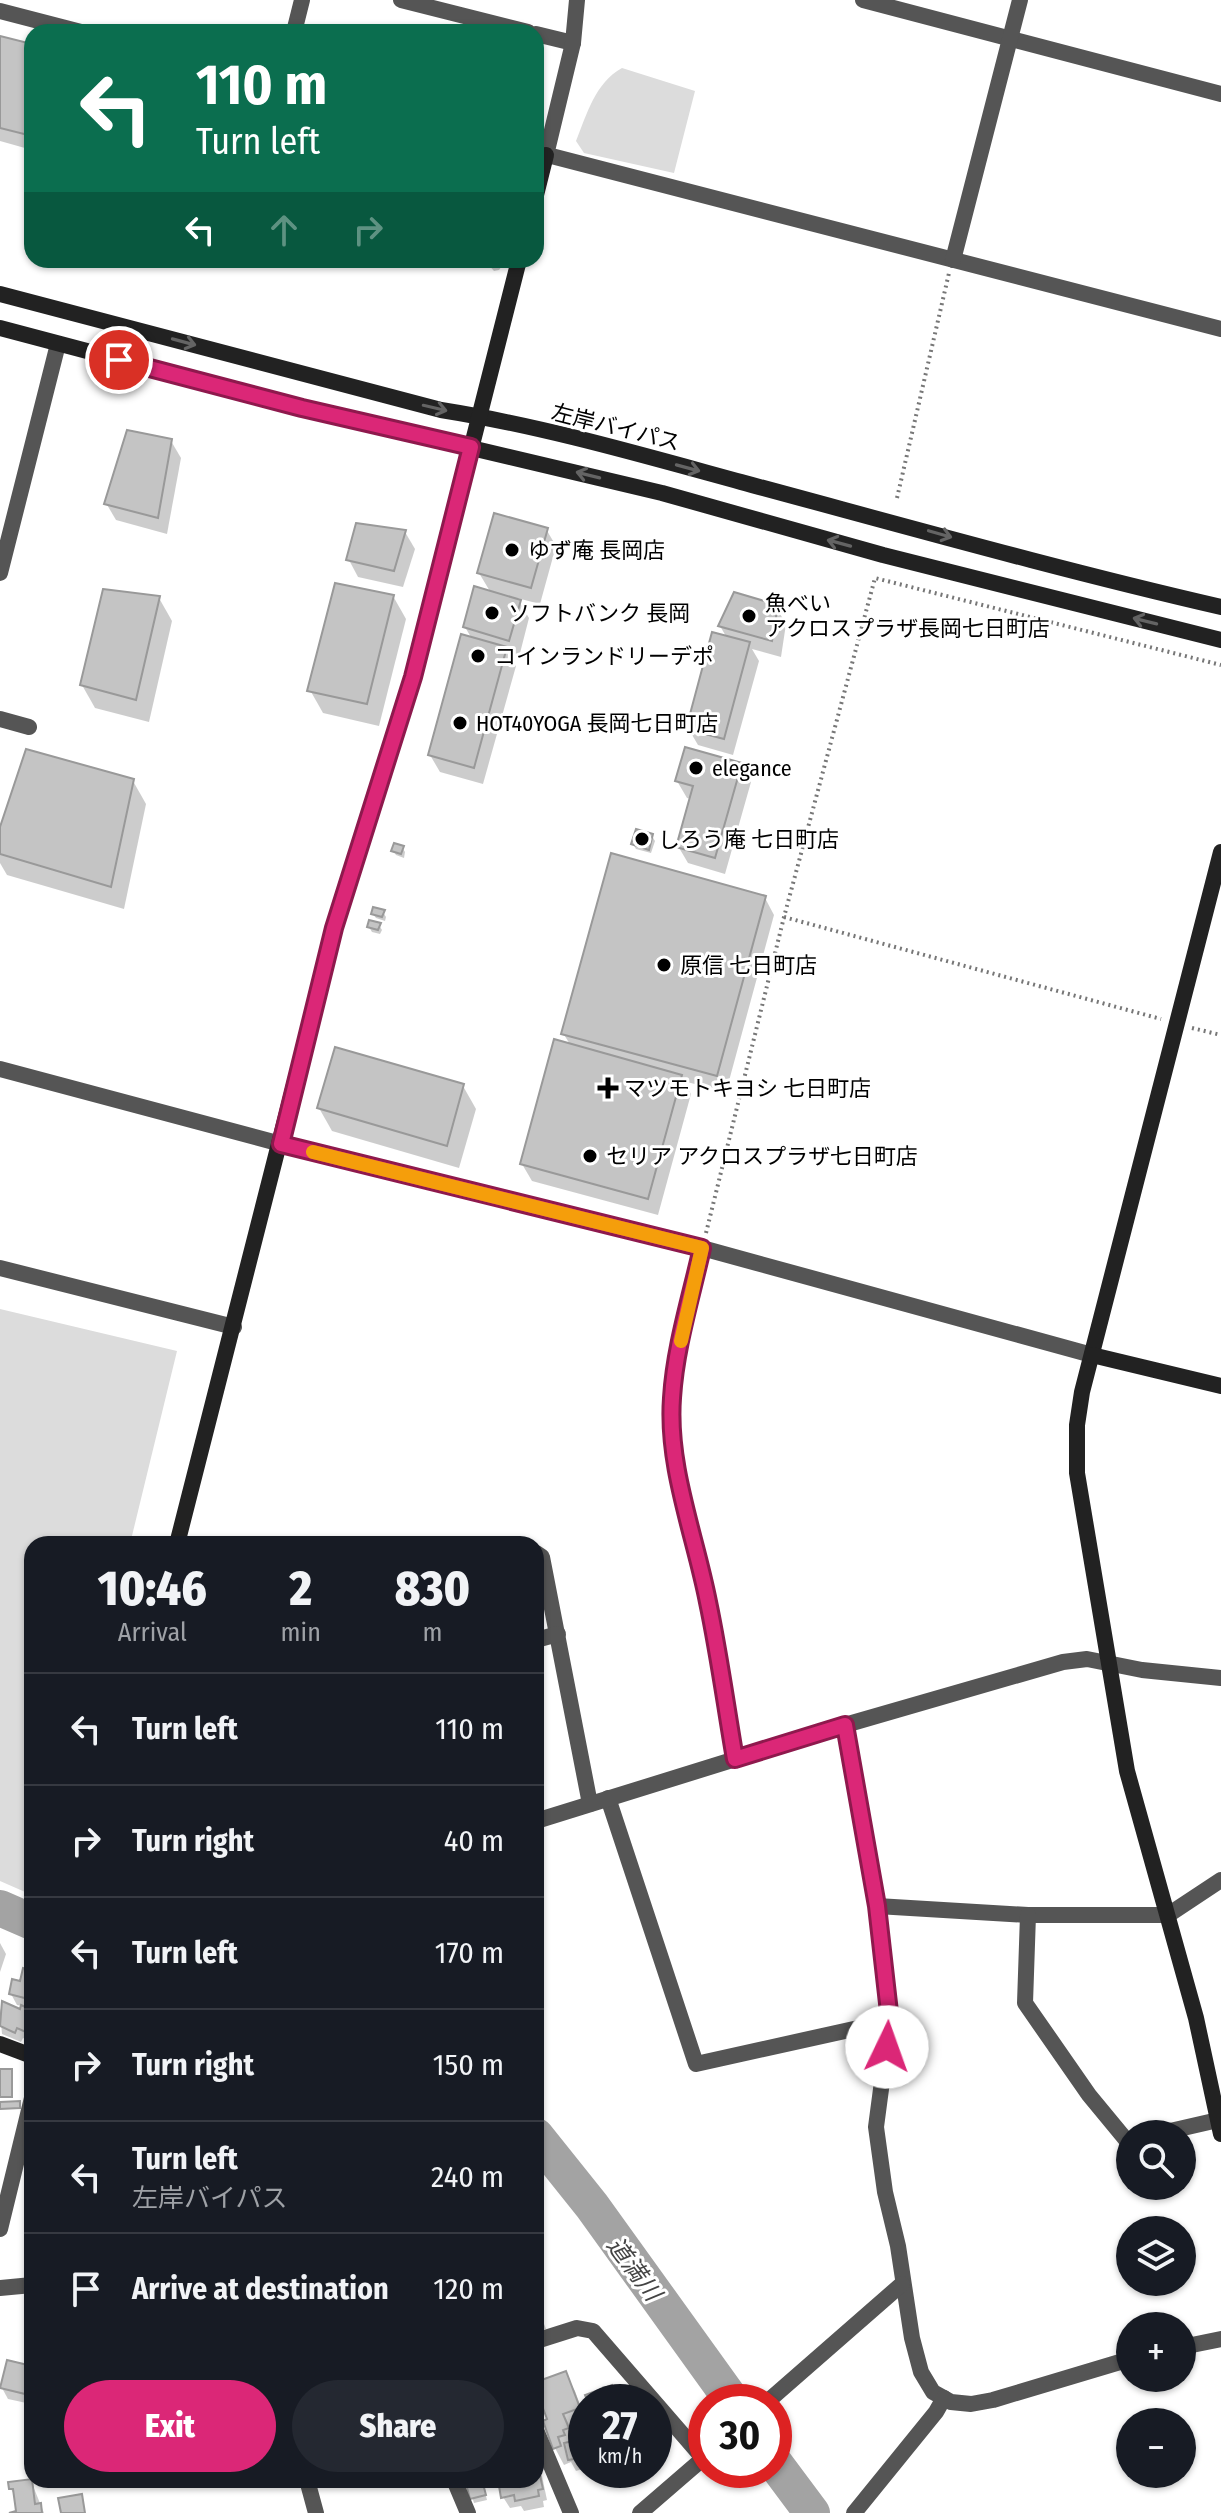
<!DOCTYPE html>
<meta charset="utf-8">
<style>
body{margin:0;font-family:"Fira Sans Condensed","Noto Sans JP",sans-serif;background:#242831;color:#f1f3f6;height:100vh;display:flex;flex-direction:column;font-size:30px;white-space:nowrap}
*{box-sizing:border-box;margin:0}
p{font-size:26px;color:#9ea1a6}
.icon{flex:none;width:44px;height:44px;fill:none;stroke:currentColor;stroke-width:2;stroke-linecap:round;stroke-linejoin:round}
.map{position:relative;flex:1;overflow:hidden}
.side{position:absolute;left:24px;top:1536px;width:520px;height:952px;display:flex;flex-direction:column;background:#171b24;border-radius:24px;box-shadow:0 2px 6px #0004}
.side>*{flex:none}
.top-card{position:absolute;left:24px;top:24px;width:520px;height:244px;border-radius:24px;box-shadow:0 2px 6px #0004;background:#0b6e4f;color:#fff;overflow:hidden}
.fabs{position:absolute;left:1116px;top:2120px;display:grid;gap:16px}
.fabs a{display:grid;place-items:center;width:80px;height:80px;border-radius:50%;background:#171b24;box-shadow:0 2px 6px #0004;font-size:40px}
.speed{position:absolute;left:568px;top:2384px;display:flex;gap:16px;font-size:40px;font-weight:700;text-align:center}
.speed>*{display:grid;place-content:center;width:104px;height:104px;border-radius:50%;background:#171b24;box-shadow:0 2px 6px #0004;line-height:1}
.speed small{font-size:20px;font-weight:400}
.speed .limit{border:12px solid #d22;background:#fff;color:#111}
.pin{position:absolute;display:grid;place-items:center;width:68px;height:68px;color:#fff;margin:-34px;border:4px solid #fff;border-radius:50%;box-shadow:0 2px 8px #0007}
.me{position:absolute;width:88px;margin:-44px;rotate:3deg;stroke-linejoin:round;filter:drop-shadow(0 0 6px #0008)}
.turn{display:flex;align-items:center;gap:28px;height:168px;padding:0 40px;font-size:36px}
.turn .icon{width:104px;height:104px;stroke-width:2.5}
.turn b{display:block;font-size:56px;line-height:68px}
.lanes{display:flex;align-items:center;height:76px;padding:0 40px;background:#0003;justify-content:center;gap:40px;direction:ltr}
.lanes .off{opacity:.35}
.eta{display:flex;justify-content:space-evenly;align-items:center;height:136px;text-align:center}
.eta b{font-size:48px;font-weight:800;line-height:56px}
.button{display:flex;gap:16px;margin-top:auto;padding:16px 40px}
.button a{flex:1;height:92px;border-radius:48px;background:#db2777;color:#fff;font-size:32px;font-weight:800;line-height:92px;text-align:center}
.button a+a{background:#242831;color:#f1f3f6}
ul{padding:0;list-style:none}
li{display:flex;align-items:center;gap:24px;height:112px;padding:0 40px;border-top:2px solid #363941}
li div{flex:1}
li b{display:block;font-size:30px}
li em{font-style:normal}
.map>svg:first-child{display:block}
.green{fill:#dcdcdc}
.shadow{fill:#0003}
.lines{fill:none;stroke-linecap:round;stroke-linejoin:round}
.river{stroke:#a3a3a3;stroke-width:36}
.building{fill:#c4c4c4;stroke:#999;stroke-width:2}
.path{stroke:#777;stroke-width:4;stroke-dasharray:2 4;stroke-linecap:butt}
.street{stroke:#555;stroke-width:16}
.secondary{stroke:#222;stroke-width:16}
.oneway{stroke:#646464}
.route-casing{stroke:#8e194d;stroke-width:20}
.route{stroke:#db2777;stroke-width:14}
.slow{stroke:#f59e0b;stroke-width:14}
.poi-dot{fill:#000;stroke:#fff;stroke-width:3}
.labels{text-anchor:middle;stroke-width:6;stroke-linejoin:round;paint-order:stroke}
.street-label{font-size:22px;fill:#000;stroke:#fff}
.poi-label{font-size:22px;fill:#000;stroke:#fff;text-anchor:start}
.water-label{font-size:24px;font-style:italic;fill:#444;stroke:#fff}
</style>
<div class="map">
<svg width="1221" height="2513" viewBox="0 0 1221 2513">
<rect width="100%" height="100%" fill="#fff"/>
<!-- green -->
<g class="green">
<path d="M622,68L695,91L674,173L584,153L576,141C587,114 595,83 622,68Z"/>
<polygon points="0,1309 177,1351 130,1544 32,1544 32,1895 0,1881"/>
</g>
<!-- shadow -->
<g class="shadow">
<polygon points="0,38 32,46 32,150 0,141"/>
<polygon points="478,260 500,260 502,266 499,270 494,271 486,262"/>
<polygon points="171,441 181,458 167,534 116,520 106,503"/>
<polygon points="546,529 556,546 540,604 517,598 529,618 519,657 509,654 516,666 483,784 440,772 430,755 472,639 465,627 491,593 479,573"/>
<polygon points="405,532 415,549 403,587 358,577 349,560"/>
<polygon points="393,596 406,619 379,726 323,713 310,690"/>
<polygon points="159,598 172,621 149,722 95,708 82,685"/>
<polygon points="776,607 786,624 781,657 752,649 759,661 733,755 698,745 688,728 727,638 720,626"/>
<polygon points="741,765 751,782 725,874 688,863 678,846 691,799 687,798 677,781"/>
<polygon points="133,781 146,804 124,909 7,875 0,863 0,833"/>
<polygon points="652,836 655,841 651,853 636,849 633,844"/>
<polygon points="402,847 405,852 404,858 396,855 393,850"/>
<polygon points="765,898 774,915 726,1092 683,1081 691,1094 658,1215 532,1181 522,1164 571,1046 563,1033"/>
<polygon points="383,912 386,917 385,921 376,918 373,914"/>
<polygon points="379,925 382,930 380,934 372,932 369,927"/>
<polygon points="463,1086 476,1109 459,1168 332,1131 319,1108"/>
<polygon points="0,1943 6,1954 0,1972"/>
<polygon points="32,1973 32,2009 26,2007 25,2009 32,2012 32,2042 23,2038 21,2042 2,2034 0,2011 3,2004 21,2011 23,2006 17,2005 11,1994"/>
<polygon points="536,2303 546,2329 536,2332"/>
<polygon points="30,2367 31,2404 8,2399 2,2388"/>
<polygon points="565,2374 575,2391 586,2421 586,2468 576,2471 571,2462 564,2465 555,2448 549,2420"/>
<polygon points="536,2465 542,2476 547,2500 543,2501 544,2507 524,2511 521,2506 510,2508 503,2497 500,2480 536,2480"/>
<polygon points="467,2480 482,2480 487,2500 474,2503"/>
<polygon points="31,2481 44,2513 17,2513 16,2498 11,2489"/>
</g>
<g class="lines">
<!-- river -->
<g class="river">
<polyline points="0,1908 32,1922"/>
<polyline points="536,2136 592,2206 733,2402"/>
<polyline points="774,2462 812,2513"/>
</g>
</g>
<!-- building -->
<g class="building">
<polygon points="0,36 32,44 32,136 0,128"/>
<polygon points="127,430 172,439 158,518 104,504"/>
<polygon points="494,513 548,528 531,588 477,573"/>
<polygon points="356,523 406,530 394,571 346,560"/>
<polygon points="335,583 394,595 367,704 307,691"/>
<polygon points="474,586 521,600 509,641 463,627"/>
<polygon points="103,589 160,596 136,700 80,685"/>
<polygon points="734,592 778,605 772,641 718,626"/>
<polygon points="712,632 750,642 724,739 686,729"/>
<polygon points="461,634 507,647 474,768 428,755"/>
<polygon points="685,747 742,763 715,858 676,847 693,786 675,781"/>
<polygon points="26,749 134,779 111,887 0,854 0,827"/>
<polygon points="636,829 653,834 649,850 631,844"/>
<polygon points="394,843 404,846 401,854 391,851"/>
<polygon points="611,853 766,896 717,1076 561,1034"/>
<polygon points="373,907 385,910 382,917 371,914"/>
<polygon points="369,920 381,923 378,930 367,927"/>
<polygon points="554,1039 682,1075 648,1199 520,1164"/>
<polygon points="335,1047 464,1084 447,1146 317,1108"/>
<polygon points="23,1968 32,1971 32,2000 9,1994 12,1979 20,1981"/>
<polygon points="2,2001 20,2009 21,2005 32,2010 32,2024 28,2033 17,2028 15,2033 0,2026"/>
<rect x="0" y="2069" width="12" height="28"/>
<polygon points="20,2101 20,2108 0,2109 0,2102"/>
<polygon points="7,2360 32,2366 25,2394 0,2388"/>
<polygon points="566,2371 580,2408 563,2414 569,2428 563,2430 565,2435 558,2437 561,2446 553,2449 543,2421 547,2419 536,2390 536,2382"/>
<polygon points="612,2385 618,2402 588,2402 585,2395"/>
<polygon points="586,2418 586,2457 568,2460 564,2443 573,2441 571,2430 580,2428 578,2420"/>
<polygon points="537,2462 543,2489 538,2490 539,2496 515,2501 514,2495 501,2498 498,2480 536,2480"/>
<polygon points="32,2479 35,2504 41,2503 42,2513 9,2513 16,2511 13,2489 9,2489 8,2482"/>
<polygon points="465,2480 482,2480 486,2495 470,2499"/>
<polygon points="82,2494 85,2513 61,2513 58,2498"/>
</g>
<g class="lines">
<!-- path -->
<g class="path">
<polyline points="897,498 949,273"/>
<polyline points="784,917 1161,1019"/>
<polyline points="1192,1028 1221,1035"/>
<polyline points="706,1233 784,917 875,578 1221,665"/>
</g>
<!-- street -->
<g class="street">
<polyline points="401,0 528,32"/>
<polyline points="863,0 1221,94"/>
<polyline points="0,11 81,32"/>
<polyline points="294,32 302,0"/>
<polyline points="536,34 573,43"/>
<polyline points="536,152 1221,329"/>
<polyline points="546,155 573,43 577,0"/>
<polyline points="953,260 1020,0"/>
<polyline points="0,573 58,344"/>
<polyline points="0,719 29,727"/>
<polyline points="0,1069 281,1144 702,1248 1092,1355"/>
<path d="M702,1248C691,1297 675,1348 672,1398C668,1465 692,1532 707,1597C719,1650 726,1705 735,1759"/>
<polyline points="0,1268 234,1327"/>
<polyline points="536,1553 542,1557 590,1804"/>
<polyline points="536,1640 558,1634"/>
<polyline points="845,1725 877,1906 890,2021 876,2127 885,2192 898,2246 912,2338 921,2372 933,2392 951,2402 971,2404 993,2400 1130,2359"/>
<polyline points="608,1798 696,2064 890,2021"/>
<polyline points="536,1821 845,1725 1063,1662 1087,1659 1142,1670 1221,1678"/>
<polyline points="877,1906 1028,1915 1168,1915 1221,1880"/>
<polyline points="1028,1915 1025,2003 1089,2095 1127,2141 1130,2140"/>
<polyline points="1157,2134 1218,2120"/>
<polyline points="0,2229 32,2098"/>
<polyline points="0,2288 32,2285"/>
<polyline points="536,2341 577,2328 593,2331 703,2458"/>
<polyline points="1182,2347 1221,2339"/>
<polyline points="767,2402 902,2284"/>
<polyline points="536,2430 571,2513"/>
<polyline points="307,2480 316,2513"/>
<polyline points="454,2480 468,2513"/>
<polyline points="640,2513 706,2456"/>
<polyline points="854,2513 936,2412 944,2398"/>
</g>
<!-- secondary -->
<g class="secondary">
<polyline points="536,195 546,155"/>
<path d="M0,294L441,410C542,426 642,455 741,482C901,525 1060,570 1221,607"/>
<polyline points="0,328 302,408 662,493 883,555 1221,640"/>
<polyline points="1221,852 1082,1392 1077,1425 1077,1473 1127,1771 1196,2018 1221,2134"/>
<polyline points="1092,1355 1221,1386"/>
<polyline points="177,1544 334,928 413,677 519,260"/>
<polyline points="0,2044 32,2056"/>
</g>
</g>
<!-- one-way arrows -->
<defs><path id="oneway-shaft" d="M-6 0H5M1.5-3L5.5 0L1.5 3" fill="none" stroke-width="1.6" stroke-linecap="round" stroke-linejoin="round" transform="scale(2)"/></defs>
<g class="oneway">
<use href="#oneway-shaft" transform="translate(184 342) rotate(15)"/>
<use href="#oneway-shaft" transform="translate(435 408) rotate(13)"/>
<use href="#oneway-shaft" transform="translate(688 468) rotate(15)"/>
<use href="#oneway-shaft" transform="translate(588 475) rotate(-166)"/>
<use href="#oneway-shaft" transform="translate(940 534) rotate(16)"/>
<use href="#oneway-shaft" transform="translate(839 543) rotate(-165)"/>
<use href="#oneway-shaft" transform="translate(1145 621) rotate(-166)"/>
</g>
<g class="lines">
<defs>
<path id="route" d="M119,360L302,408L471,447L413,677L334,928L281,1144L702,1248C691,1297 675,1348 672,1398C667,1467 695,1535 708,1602C719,1654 726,1707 735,1759L845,1725L877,1906L890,2021L887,2047"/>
</defs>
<!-- route casing -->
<use href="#route" class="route-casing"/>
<!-- route -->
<use href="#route" class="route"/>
<!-- slow -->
<polyline class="slow" points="313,1152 702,1248 681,1341"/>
</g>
<!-- markers -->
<g class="poi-dot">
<circle cx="512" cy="550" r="8"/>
<circle cx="492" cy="613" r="8"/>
<circle cx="749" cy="616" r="8"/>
<circle cx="478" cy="656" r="8"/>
<circle cx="460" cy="723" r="8"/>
<circle cx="696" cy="768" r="8"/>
<circle cx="642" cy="839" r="8"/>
<circle cx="664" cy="965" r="8"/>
<path d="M604 1076h8v8h8v8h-8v8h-8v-8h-8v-8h8z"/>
<circle cx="590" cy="1156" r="8"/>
</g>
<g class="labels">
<!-- street labels -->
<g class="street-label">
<text transform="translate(616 427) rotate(14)" y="8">左岸バイパス</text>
</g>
<!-- poi labels -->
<g class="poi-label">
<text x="528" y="558">ゆず庵 長岡店</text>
<text x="765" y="611">魚べい<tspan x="765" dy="25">アクロスプラザ長岡七日町店</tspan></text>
<text x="508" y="621">ソフトバンク 長岡</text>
<text x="494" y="664">コインランドリーデポ</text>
<text x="476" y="731">HOT40YOGA 長岡七日町店</text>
<text x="712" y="776">elegance</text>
<text x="658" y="847">しろう庵 七日町店</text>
<text x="680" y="973">原信 七日町店</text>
<text x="624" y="1096">マツモトキヨシ 七日町店</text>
<text x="606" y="1164">セリア アクロスプラザ七日町店</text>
</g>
<!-- water labels -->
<g class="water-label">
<text transform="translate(634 2269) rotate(53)" y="8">道満川</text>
</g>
</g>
</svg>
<div class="fabs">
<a><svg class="icon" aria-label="search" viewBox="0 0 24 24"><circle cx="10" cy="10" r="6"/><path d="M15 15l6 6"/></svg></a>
<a><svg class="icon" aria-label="layers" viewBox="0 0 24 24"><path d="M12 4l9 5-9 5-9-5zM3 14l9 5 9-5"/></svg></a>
<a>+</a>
<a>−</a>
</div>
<div class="speed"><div>27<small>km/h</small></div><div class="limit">30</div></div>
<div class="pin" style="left:119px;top:360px;background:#d93025"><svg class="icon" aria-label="arrive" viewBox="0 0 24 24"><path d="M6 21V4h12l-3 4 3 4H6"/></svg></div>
<svg class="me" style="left:887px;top:2047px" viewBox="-20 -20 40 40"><circle r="19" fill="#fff"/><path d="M0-13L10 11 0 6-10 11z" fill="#db2777"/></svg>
<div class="top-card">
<div class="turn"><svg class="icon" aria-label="left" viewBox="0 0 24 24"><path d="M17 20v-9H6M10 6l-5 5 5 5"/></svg><div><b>110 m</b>Turn left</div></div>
<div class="lanes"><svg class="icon" aria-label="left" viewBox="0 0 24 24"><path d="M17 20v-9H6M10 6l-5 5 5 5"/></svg><svg class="icon off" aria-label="ahead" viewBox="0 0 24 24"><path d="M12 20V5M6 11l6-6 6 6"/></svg><svg class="icon off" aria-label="right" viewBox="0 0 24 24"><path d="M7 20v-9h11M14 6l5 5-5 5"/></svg></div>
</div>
<section class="side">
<div class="eta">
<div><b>10:46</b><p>Arrival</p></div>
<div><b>2</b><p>min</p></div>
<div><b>830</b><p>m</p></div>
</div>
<ul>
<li><svg class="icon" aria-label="left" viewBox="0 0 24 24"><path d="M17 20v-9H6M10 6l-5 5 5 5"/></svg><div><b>Turn left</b></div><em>110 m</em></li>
<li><svg class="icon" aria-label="right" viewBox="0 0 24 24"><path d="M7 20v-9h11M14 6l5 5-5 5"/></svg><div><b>Turn right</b></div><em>40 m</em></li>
<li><svg class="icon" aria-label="left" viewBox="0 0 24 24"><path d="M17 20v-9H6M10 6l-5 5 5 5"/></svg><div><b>Turn left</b></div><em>170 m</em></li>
<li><svg class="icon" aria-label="right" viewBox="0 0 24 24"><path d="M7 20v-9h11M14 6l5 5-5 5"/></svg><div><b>Turn right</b></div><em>150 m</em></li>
<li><svg class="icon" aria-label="left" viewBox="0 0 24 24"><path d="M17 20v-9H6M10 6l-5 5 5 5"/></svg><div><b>Turn left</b><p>左岸バイパス</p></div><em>240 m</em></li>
<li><svg class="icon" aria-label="arrive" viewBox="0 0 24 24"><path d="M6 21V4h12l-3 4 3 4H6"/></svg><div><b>Arrive at destination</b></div><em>120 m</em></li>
</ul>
<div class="button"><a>Exit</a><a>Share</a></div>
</section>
</div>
